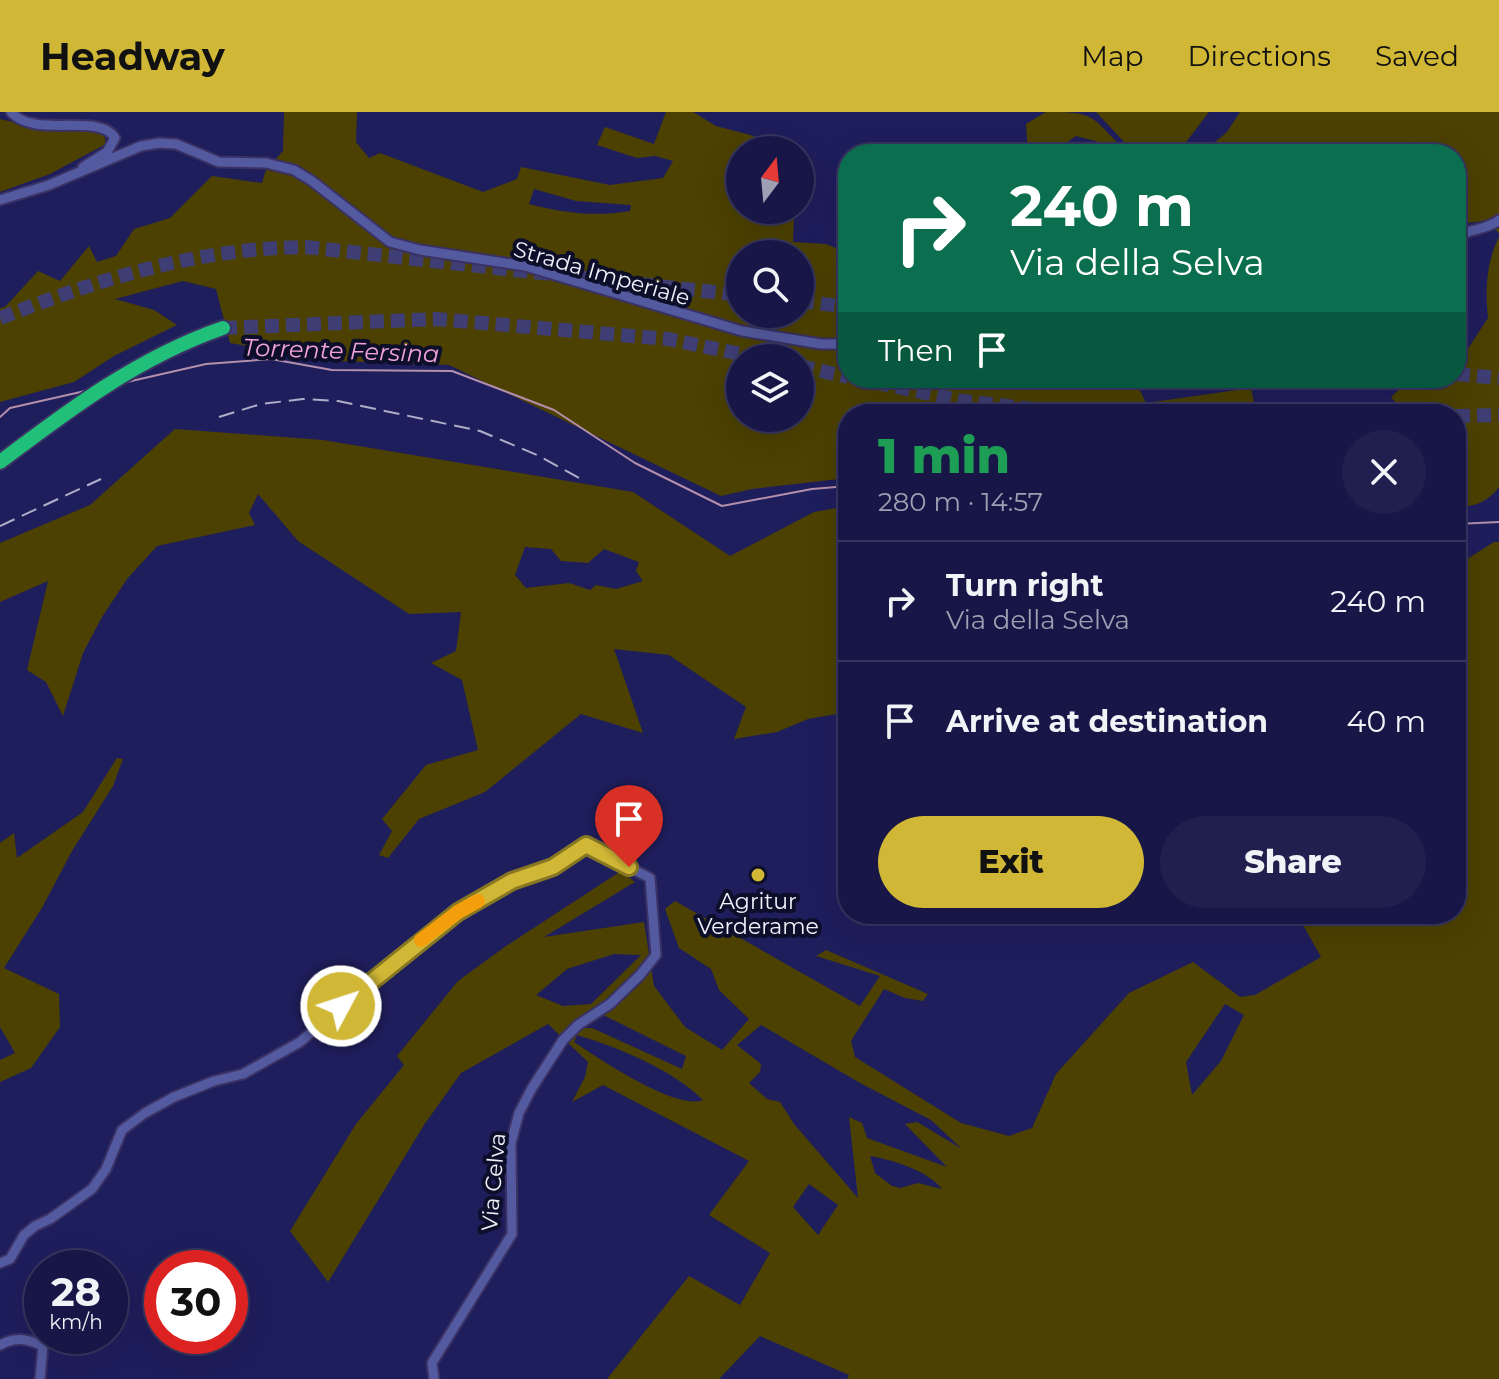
<!DOCTYPE html>
<meta charset="utf-8">
<style>
body{margin:0;font-family:Montserrat,sans-serif;background:#201f4d;color:#f1f3f6;height:100vh;display:flex;flex-direction:column;font-size:30px;white-space:nowrap}
*{box-sizing:border-box;margin:0}
p{font-size:26px;color:#9e9fb3}
.icon{flex:none;width:44px;height:44px;fill:none;stroke:currentColor;stroke-width:2;stroke-linecap:round;stroke-linejoin:round}
.map{position:relative;flex:1;overflow:hidden}
.sheet{position:absolute;left:838px;top:292px;width:628px;height:520px;display:flex;flex-direction:column;background:#171646;border-radius:32px;box-shadow:0 8px 32px #0002,0 0 0 2px #36355f}
.sheet>*{flex:none}
.hud{position:absolute;left:838px;top:32px;width:628px;height:244px;border-radius:32px;box-shadow:0 8px 32px #0002,0 0 0 2px #36355f;background:#0b6e4f;color:#fff;overflow:hidden}
.needle{width:52px;rotate:16deg}
.buttons{position:absolute;left:726px;top:24px;display:grid;gap:16px}
.buttons a{display:grid;place-items:center;width:88px;height:88px;border-radius:50%;background:#171646;box-shadow:0 8px 32px #0002,0 0 0 2px #36355f;font-size:40px}
.speed{position:absolute;left:24px;top:1138px;display:flex;gap:16px;font-size:40px;font-weight:700;text-align:center}
.speed>*{display:grid;place-content:center;width:104px;height:104px;border-radius:50%;background:#171646;box-shadow:0 8px 32px #0002,0 0 0 2px #36355f;line-height:1}
.speed small{font-size:20px;font-weight:400}
.speed .limit{border:12px solid #d22;background:#fff;color:#111}
.pin{position:absolute;display:grid;place-items:center;width:68px;height:68px;color:#fff;margin:-82px -34px;border-radius:50% 50% 50% 0;rotate:-45deg;box-shadow:0 0 8px #0007}
.pin .icon{rotate:45deg}
.me{position:absolute;width:88px;margin:-44px;rotate:50deg;stroke-linejoin:round;filter:drop-shadow(0 0 6px #0008)}
.turn{display:flex;align-items:center;gap:28px;height:168px;padding:0 40px;font-size:36px}
.turn .icon{width:104px;height:104px;stroke-width:2.5}
.turn b{display:block;font-size:56px;line-height:68px}
.then{display:flex;align-items:center;height:76px;padding:0 40px;background:#0003;gap:16px;font-size:30px}
.round{display:grid;place-items:center;flex:none;width:84px;height:84px;border-radius:42px;background:#201f4d}
.headline{display:flex;align-items:center;justify-content:space-between;height:136px;padding:0 40px}
h1{font-size:48px;font-weight:800;line-height:60px;color:#1e9e55}
.action{display:flex;gap:16px;margin-top:auto;padding:16px 40px}
.action a{flex:1;height:92px;border-radius:48px;background:#d0b736;color:#111;font-size:32px;font-weight:800;line-height:92px;text-align:center}
.action a+a{background:#201f4d;color:#f1f3f6}
ul{padding:0;list-style:none}
li{display:flex;align-items:center;gap:24px;height:120px;padding:0 40px;border-top:2px solid #36355f}
li div{flex:1}
li b{display:block;font-size:30px}
li em{font-style:normal}
header{display:flex;align-items:center;gap:48px;box-sizing:border-box;height:112px;padding:0 40px;background:#d0b736;color:#111}
header strong{font-size:38px}
nav{display:flex;gap:44px;margin-inline-start:auto;font-size:28px}
.map>svg:first-child{display:block}
.green{fill:#4c4101;fill-rule:evenodd}
.lines{fill:none;stroke-linecap:round;stroke-linejoin:round}
.stream{stroke:#b48fac;stroke-width:2}
.highway-tunnel{stroke:#3e3e75;stroke-width:14;stroke-dasharray:14 7;stroke-linecap:butt}
.minor-casing{stroke:#3a3165;stroke-width:13}
.highway-casing{stroke:#3a3165;stroke-width:18}
.minor{stroke:#545a9f;stroke-width:9}
.highway{stroke:#20c07a;stroke-width:14}
.rail{stroke:#aeaec8;stroke-width:2;stroke-dasharray:16 8;stroke-linecap:butt}
.route-casing{stroke:#877723;stroke-width:20}
.route{stroke:#d0b736;stroke-width:14}
.slow{stroke:#f59e0b;stroke-width:14}
.poi-dot{fill:#d0b736;stroke:#0d0e29;stroke-width:3}
.labels{text-anchor:middle;stroke-width:8;stroke-linejoin:round;paint-order:stroke}
.street-label{font-size:22px;fill:#f0f1fa;stroke:#0d0e29}
.poi-label{font-size:22px;fill:#f0f1fa;stroke:#0d0e29}
.water-label{font-size:24px;font-style:italic;fill:#f0a3da;stroke:#0d0e29}
</style>
<header>
<strong>Headway</strong>
<nav><a>Map</a><a>Directions</a><a>Saved</a></nav>
</header>
<div class="map">
<svg width="1499" height="1267" viewBox="0 0 1499 1267">
<rect width="100%" height="100%" fill="#1f1e5d"/>
<!-- green -->
<g class="green">
<path d="M284,0H357L356,30L369,46L380,41L483,80L517,67L521,55L610,73L663,66L673,49L655,44L637,46L597,33L605,15L654,32L666,0H693L716,14L754,24L761,34L775,33L772,38H740V98H791L794,105L793,130L826,132L848,141V266H1134L1146,291L1251,276L1256,300L1311,302H848V366L752,377L721,384L449,253L335,249L230,231L216,177L183,169L115,187L154,198L177,213L114,244L74,270L0,290V196L5,195L38,159L60,169L89,134L97,150L116,144L134,117L170,106L212,64L262,71L266,58L283,39ZM534,77L576,89L631,93L630,99C595,105 563,101 529,92ZM740,142H800V202H740ZM740,246H800V306H740Z"/>
<path d="M1046,0C1095,0 1090,3 1123,36L1128,34L1096,0H1209L1177,42H1109L1099,30L1076,24L1062,34L1064,42H1028L1026,12Z"/>
<polygon points="1240,0 1499,0 1499,121 1486,109 1456,112 1456,42 1201,42 1227,20"/>
<polygon points="0,7 42,17 83,16 104,22 106,32 50,62 0,80"/>
<path d="M1499,125V375C1488,390 1474,395 1456,395V302H1404L1391,285L1402,275L1440,277L1448,266H1456V255L1488,206C1485,177 1486,151 1499,125Z"/>
<path d="M175,317L323,328L633,380L730,444L814,400L848,394V600L808,607L777,620L734,627L746,595L669,543L614,537L643,621L581,602L485,680L419,707L388,746L379,743L392,719L382,707L426,653L478,638L462,568L431,551L456,539L461,500L409,502L298,429L258,382L249,401L255,413L157,434L127,467L102,505L83,541L63,604L46,570L27,558L48,469L0,490V431L90,393ZM525,435L551,437L561,449L588,451L604,437L639,450L636,459L643,469L616,477L596,473L590,478L569,471L526,476L515,463Z"/>
<path d="M1494,430H1499V1267H847L849,1263L760,1224L719,1267H607L689,1164L740,1193L770,1141L709,1103L749,1049L603,973L572,990L585,965L588,950L548,912L461,961L424,1013L328,1170L290,1119L356,1012L404,953L397,944L458,869L506,834L621,759L635,770L544,825L644,810L654,874L685,915L722,938L749,907L719,878L711,857L679,836L665,797L675,789L860,894L880,864L816,844L826,838L928,882L923,889L905,886L884,877L851,929L855,945L961,1011L1009,1024L1032,1016L1056,962L1129,881L1193,850L1240,885L1255,883L1321,845L1297,802H1456V454ZM614,842L641,843L591,892L563,894L536,883L567,857ZM1225,892L1244,903L1221,949L1192,983L1186,950ZM591,897L686,944L682,957L592,916H585ZM761,913L860,971L931,1008L962,1037L917,1010L905,1012L947,1055L867,1026L862,1011L849,1005L858,1086L794,1012L780,990L767,987L749,971L760,960L761,952L737,933ZM577,923C618,935 673,958 703,988C676,999 598,946 574,930ZM870,1044C893,1048 927,1058 942,1077L918,1071L900,1076L892,1074L875,1061ZM809,1072L838,1093L818,1123L793,1095Z"/>
<polygon points="117,646 123,647 113,674 72,739 43,794 4,856 59,882 60,915 31,956 0,970 0,948 15,941 0,915 0,731 14,721 17,746 83,700"/>
</g>
<g class="lines">
<!-- stream -->
<g class="stream">
<polyline points="127,270 206,252 271,247 332,258 452,259 554,298 635,351 722,394 812,377 848,374"/>
<polyline points="0,305 10,296 85,279"/>
<polyline points="1456,412 1499,410"/>
</g>
<!-- highway-tunnel -->
<g class="highway-tunnel">
<polyline points="800,189 848,195"/>
<path d="M0,206C100,167 198,136 306,135L740,183"/>
<polyline points="223,216 436,207 668,227 760,246"/>
<polyline points="800,254 848,265"/>
<polyline points="1456,262 1499,266"/>
<polyline points="855,266 963,289 1080,302"/>
<polyline points="1456,304 1499,303"/>
</g>
<defs>
<g id="minor">
<path d="M11,0C33,27 101,0 115,26L107,40L83,55"/>
<polyline points="0,88 49,73 141,34 159,31 176,32 219,50 266,51 294,58 312,69 390,130 420,138 525,154 742,219 821,232 848,232"/>
<path d="M1456,127C1469,115 1483,120 1499,108"/>
<polyline points="0,1151 10,1147 24,1123 35,1114 50,1107 92,1077 106,1057 122,1018 145,1001 174,985 214,969 243,962 300,930 403,842 458,800 512,769 553,755 586,733 650,766 656,843 640,863 610,892 578,913 563,928 532,976 519,1001 511,1031 512,1122 432,1251 434,1267"/>
<path d="M0,1233C16,1224 27,1227 43,1234L40,1267"/>
</g>
<path id="highway" d="M0,350C70,297 139,245 223,216"/>
</defs>
<!-- minor casing -->
<use href="#minor" class="minor-casing"/>
<!-- highway casing -->
<use href="#highway" class="highway-casing"/>
<!-- minor -->
<use href="#minor" class="minor"/>
<!-- highway -->
<use href="#highway" class="highway"/>
<!-- rail -->
<g class="rail">
<polyline points="219,305 261,292 303,287 338,289 480,319 537,343 583,368"/>
<polyline points="0,414 101,367"/>
</g>
</g>
<g class="lines">
<defs>
<polyline id="route" points="341,894 458,800 512,769 553,755 586,733 629,755"/>
</defs>
<!-- route casing -->
<use href="#route" class="route-casing"/>
<!-- route -->
<use href="#route" class="route"/>
<!-- slow -->
<polyline class="slow" points="421,828 458,800 478,789"/>
</g>
<!-- markers -->
<circle class="poi-dot" cx="758" cy="763" r="8"/>
<g class="labels">
<!-- street labels -->
<g class="street-label">
<text transform="translate(602 161) rotate(16)" y="8">Strada Imperiale</text>
<text transform="translate(493 1070) rotate(-85)" y="8">Via Celva</text>
</g>
<!-- poi labels -->
<g class="poi-label">
<text x="758" y="797">Agritur<tspan x="758" dy="25">Verderame</tspan></text>
</g>
<!-- water labels -->
<g class="water-label">
<text transform="translate(341 239) rotate(2)" y="8">Torrente Fersina</text>
</g>
</g>
</svg>
<div class="buttons">
<a><svg class="needle" viewBox="-14 -14 28 28"><path d="M0-13l5 13h-10z" fill="#e53935"/><path d="M0 13l5-13h-10z" fill="#9e9fb3"/></svg></a>
<a><svg class="icon" aria-label="search" viewBox="0 0 24 24"><circle cx="10" cy="10" r="6"/><path d="M15 15l6 6"/></svg></a>
<a><svg class="icon" aria-label="layers" viewBox="0 0 24 24"><path d="M12 4l9 5-9 5-9-5zM3 14l9 5 9-5"/></svg></a>
</div>
<div class="speed"><div>28<small>km/h</small></div><div class="limit">30</div></div>
<div class="pin" style="left:629px;top:755px;background:#d93025"><svg class="icon" aria-label="arrive" viewBox="0 0 24 24"><path d="M6 21V4h12l-3 4 3 4H6"/></svg></div>
<svg class="me" style="left:341px;top:894px" viewBox="-20 -20 40 40"><circle r="17" fill="#d0b736" stroke="#fff" stroke-width="3"/><path d="M0-11L8 9 0 5-8 9z" fill="#fff"/></svg>
<div class="hud">
<div class="turn"><svg class="icon" aria-label="right" viewBox="0 0 24 24"><path d="M7 20v-9h11M14 6l5 5-5 5"/></svg><div><b>240 m</b>Via della Selva</div></div>
<div class="then">Then<svg class="icon" aria-label="arrive" viewBox="0 0 24 24"><path d="M6 21V4h12l-3 4 3 4H6"/></svg></div>
</div>
<section class="sheet">
<div class="headline"><div><h1>1 min</h1><p>280 m · 14:57</p></div><a class="round"><svg class="icon" aria-label="close" viewBox="0 0 24 24"><path d="M6 6l12 12M18 6L6 18"/></svg></a></div>
<ul>
<li><svg class="icon" aria-label="right" viewBox="0 0 24 24"><path d="M7 20v-9h11M14 6l5 5-5 5"/></svg><div><b>Turn right</b><p>Via della Selva</p></div><em>240 m</em></li>
<li><svg class="icon" aria-label="arrive" viewBox="0 0 24 24"><path d="M6 21V4h12l-3 4 3 4H6"/></svg><div><b>Arrive at destination</b></div><em>40 m</em></li>
</ul>
<div class="action"><a>Exit</a><a>Share</a></div>
</section>
</div>
